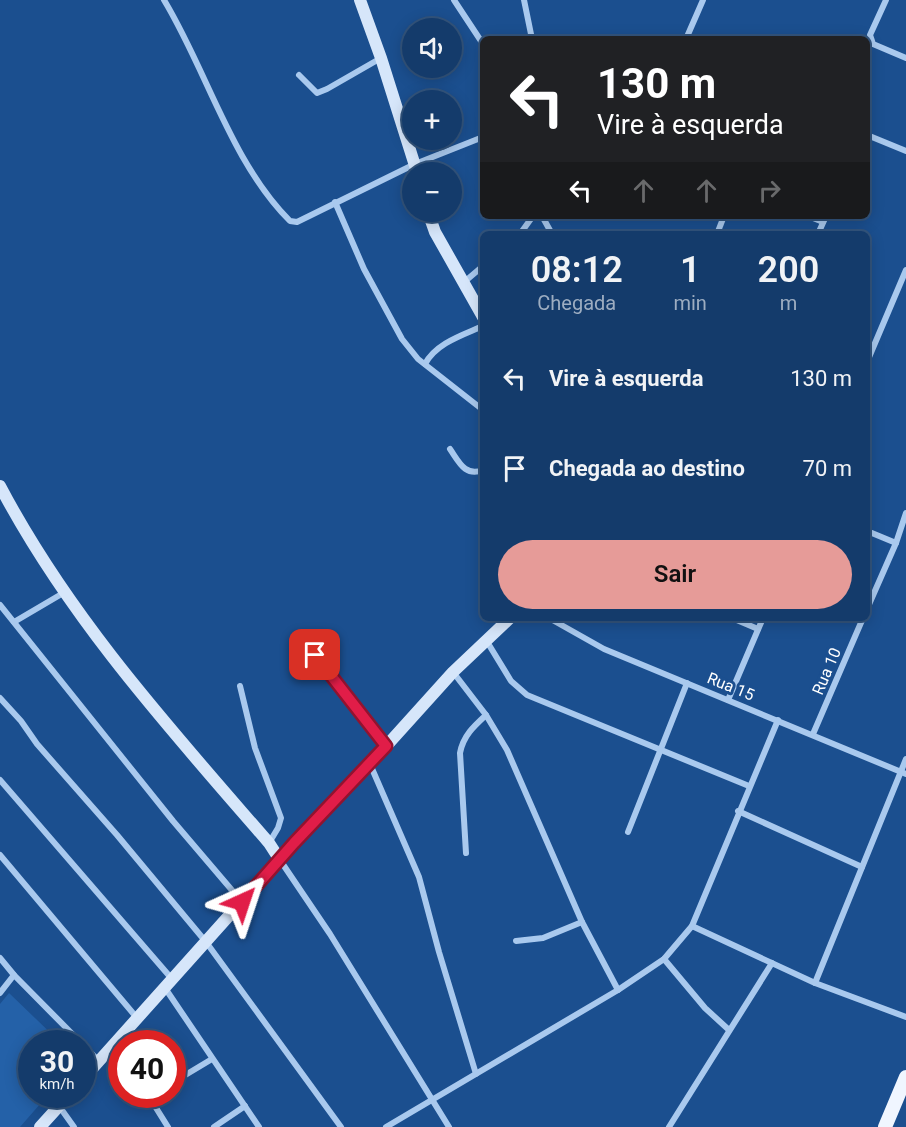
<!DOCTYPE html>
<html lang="pt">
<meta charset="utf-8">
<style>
body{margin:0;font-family:Roboto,sans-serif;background:#214673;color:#f1f3f6;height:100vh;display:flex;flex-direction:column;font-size:22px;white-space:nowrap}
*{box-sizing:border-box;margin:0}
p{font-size:20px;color:#9dadc1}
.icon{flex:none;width:33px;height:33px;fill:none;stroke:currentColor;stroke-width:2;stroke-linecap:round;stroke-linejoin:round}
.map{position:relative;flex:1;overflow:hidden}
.panel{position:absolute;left:480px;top:231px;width:390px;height:390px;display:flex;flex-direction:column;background:#143b6b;border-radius:9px;box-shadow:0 3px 15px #0003,0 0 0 2px #33557e}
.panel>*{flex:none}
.hud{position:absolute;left:480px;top:36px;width:390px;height:183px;border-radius:9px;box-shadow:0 3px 15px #0003,0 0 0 2px #33557e;background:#202124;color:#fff;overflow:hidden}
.fabs{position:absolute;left:402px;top:18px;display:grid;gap:12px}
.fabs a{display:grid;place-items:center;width:60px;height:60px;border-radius:50%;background:#143b6b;box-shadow:0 3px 15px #0003,0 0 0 2px #33557e;font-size:30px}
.speed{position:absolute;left:18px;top:1030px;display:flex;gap:12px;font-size:30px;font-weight:700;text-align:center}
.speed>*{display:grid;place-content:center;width:78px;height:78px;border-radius:50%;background:#143b6b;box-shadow:0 3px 15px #0003,0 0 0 2px #33557e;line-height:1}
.speed small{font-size:15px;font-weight:400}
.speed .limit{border:9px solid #d22;background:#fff;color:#111}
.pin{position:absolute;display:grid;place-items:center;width:51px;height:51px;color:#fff;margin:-26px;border-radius:12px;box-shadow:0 3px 9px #0006}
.me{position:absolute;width:66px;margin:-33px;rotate:42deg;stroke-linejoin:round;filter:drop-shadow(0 0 4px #0008)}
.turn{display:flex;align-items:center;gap:21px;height:126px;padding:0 18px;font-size:27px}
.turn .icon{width:78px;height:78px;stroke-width:2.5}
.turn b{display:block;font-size:42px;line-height:51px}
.lanes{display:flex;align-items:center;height:57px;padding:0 18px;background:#0003;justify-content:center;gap:30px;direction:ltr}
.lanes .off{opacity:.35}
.eta{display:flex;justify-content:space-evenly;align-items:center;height:102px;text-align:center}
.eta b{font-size:36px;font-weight:600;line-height:42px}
.button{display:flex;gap:12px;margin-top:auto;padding:12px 18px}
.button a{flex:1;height:69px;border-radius:36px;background:#e69b98;color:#111;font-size:24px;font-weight:600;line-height:69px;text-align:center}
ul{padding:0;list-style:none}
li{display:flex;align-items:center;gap:18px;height:90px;padding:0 18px}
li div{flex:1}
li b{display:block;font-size:22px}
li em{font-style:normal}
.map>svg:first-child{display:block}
.green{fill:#2461a8}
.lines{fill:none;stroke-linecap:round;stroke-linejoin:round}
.street{stroke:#a9c9ee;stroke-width:6}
.secondary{stroke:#d6e6fa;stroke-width:12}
.primary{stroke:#f0f6ff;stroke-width:14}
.route-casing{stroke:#92132f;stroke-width:15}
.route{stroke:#e11d48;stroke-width:10}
.labels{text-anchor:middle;stroke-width:6;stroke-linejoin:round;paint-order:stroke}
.street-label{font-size:16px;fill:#fff;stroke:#1b4f8f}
</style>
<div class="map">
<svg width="906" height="1127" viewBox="0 0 906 1127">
<rect width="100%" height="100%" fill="#1b4f8f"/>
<!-- green -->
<polygon class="green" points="9,993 62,1044 32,1044 32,1095 48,1095 20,1127 0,1127 0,1004"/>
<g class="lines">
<!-- street -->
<g class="street">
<path d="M164,0C207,71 231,162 290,221L297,222L415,164L483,137"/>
<polyline points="454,0 483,44"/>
<polyline points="524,0 532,39"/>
<polyline points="886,0 870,35 873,44 906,58"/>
<polyline points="686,39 703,0"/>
<polyline points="299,75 317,93 327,89 381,58"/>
<polyline points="867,135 906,151"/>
<polyline points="335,202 364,269 402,339 418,359 483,410"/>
<polyline points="542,216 552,234"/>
<polyline points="808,216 823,222"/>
<polyline points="520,234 533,216"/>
<polyline points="717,234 724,216"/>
<polyline points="818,234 826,216"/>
<polyline points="463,283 483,266"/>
<polyline points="867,362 906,270"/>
<path d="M425,364C436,343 463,335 483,326"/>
<path d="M450,449C459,462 465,477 483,470"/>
<polyline points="867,531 896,543"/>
<polyline points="0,605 173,821 242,902"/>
<polyline points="867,609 896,543 906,513"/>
<polyline points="549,618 604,649 906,774"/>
<polyline points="732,618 758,629"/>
<polyline points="14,622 65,592"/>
<polyline points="300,637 386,746"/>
<polyline points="486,640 511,681 527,695 749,786"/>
<polyline points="453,672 486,715 507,750 582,922 618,990"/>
<polyline points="240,686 255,748 281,818 278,828 269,843"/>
<polyline points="0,698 21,721 37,744 117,835 206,942 341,1127"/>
<polyline points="728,700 763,618"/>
<polyline points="813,734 863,618"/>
<polyline points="370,764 419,877 439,952 476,1074"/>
<polyline points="0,780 172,979"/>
<polyline points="738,811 862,867"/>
<polyline points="628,832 687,683"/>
<path d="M466,853L460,753C463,736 474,726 486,715"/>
<polyline points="0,855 137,1018"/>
<polyline points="280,860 330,934 449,1127"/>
<polyline points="692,926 815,983 906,1017"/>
<polyline points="516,941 543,938 582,922"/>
<polyline points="0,958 14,975 99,1061"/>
<polyline points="664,959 705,1008 729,1030"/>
<polyline points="815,983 906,759"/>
<polyline points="165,988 259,1127"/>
<polyline points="0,993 14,975"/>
<polyline points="172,1083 212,1059"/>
<polyline points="148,1095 168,1127"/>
<polyline points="59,1106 74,1127"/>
<polyline points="214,1127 245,1106"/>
<polyline points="386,1127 618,990 664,959 692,926 778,720"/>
<polyline points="669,1127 772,963"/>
</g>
<!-- secondary -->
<g class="secondary">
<polyline points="360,0 381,58 417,172"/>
<polyline points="428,212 435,232 483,317"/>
<path d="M0,486C70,619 172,731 269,843L280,860"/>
<polyline points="82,1080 294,843 370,764 453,672 510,618"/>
<polyline points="40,1127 69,1095"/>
</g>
<!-- primary -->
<polyline class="primary" points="885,1127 906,1077"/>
</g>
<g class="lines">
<defs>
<polyline id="route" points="242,902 294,843 386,746 315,655"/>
</defs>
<!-- route casing -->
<use href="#route" class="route-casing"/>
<!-- route -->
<use href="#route" class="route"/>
</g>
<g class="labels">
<!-- street labels -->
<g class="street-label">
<text transform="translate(826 671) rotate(-67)" y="6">Rua 10</text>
<text transform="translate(731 686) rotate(22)" y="6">Rua 15</text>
</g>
</g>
</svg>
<div class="fabs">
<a><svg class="icon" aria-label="sound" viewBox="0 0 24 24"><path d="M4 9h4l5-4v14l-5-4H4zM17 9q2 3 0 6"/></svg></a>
<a>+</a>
<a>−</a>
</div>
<div class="speed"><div>30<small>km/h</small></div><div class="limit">40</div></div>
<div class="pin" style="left:315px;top:655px;background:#d93025"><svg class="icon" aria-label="arrive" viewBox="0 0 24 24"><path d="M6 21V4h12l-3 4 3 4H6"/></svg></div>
<svg class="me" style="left:242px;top:902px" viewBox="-20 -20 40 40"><path d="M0-17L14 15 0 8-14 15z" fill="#e11d48" stroke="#fff" stroke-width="4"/></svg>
<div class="hud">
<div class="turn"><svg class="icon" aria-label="left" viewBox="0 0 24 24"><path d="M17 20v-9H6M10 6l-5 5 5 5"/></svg><div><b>130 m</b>Vire à esquerda</div></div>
<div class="lanes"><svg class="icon" aria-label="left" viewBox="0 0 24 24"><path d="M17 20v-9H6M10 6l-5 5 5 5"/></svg><svg class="icon off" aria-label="ahead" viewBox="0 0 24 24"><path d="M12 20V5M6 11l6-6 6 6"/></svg><svg class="icon off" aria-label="ahead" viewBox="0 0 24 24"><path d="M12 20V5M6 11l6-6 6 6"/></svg><svg class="icon off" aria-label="right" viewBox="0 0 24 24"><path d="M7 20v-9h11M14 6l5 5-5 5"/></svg></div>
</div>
<section class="panel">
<div class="eta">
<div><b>08:12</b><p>Chegada</p></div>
<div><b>1</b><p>min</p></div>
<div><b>200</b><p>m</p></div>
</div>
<ul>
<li><svg class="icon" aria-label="left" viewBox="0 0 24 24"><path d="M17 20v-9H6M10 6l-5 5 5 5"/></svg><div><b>Vire à esquerda</b></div><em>130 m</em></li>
<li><svg class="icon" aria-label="arrive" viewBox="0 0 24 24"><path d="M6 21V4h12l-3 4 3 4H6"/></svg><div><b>Chegada ao destino</b></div><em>70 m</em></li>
</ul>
<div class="button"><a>Sair</a></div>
</section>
</div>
